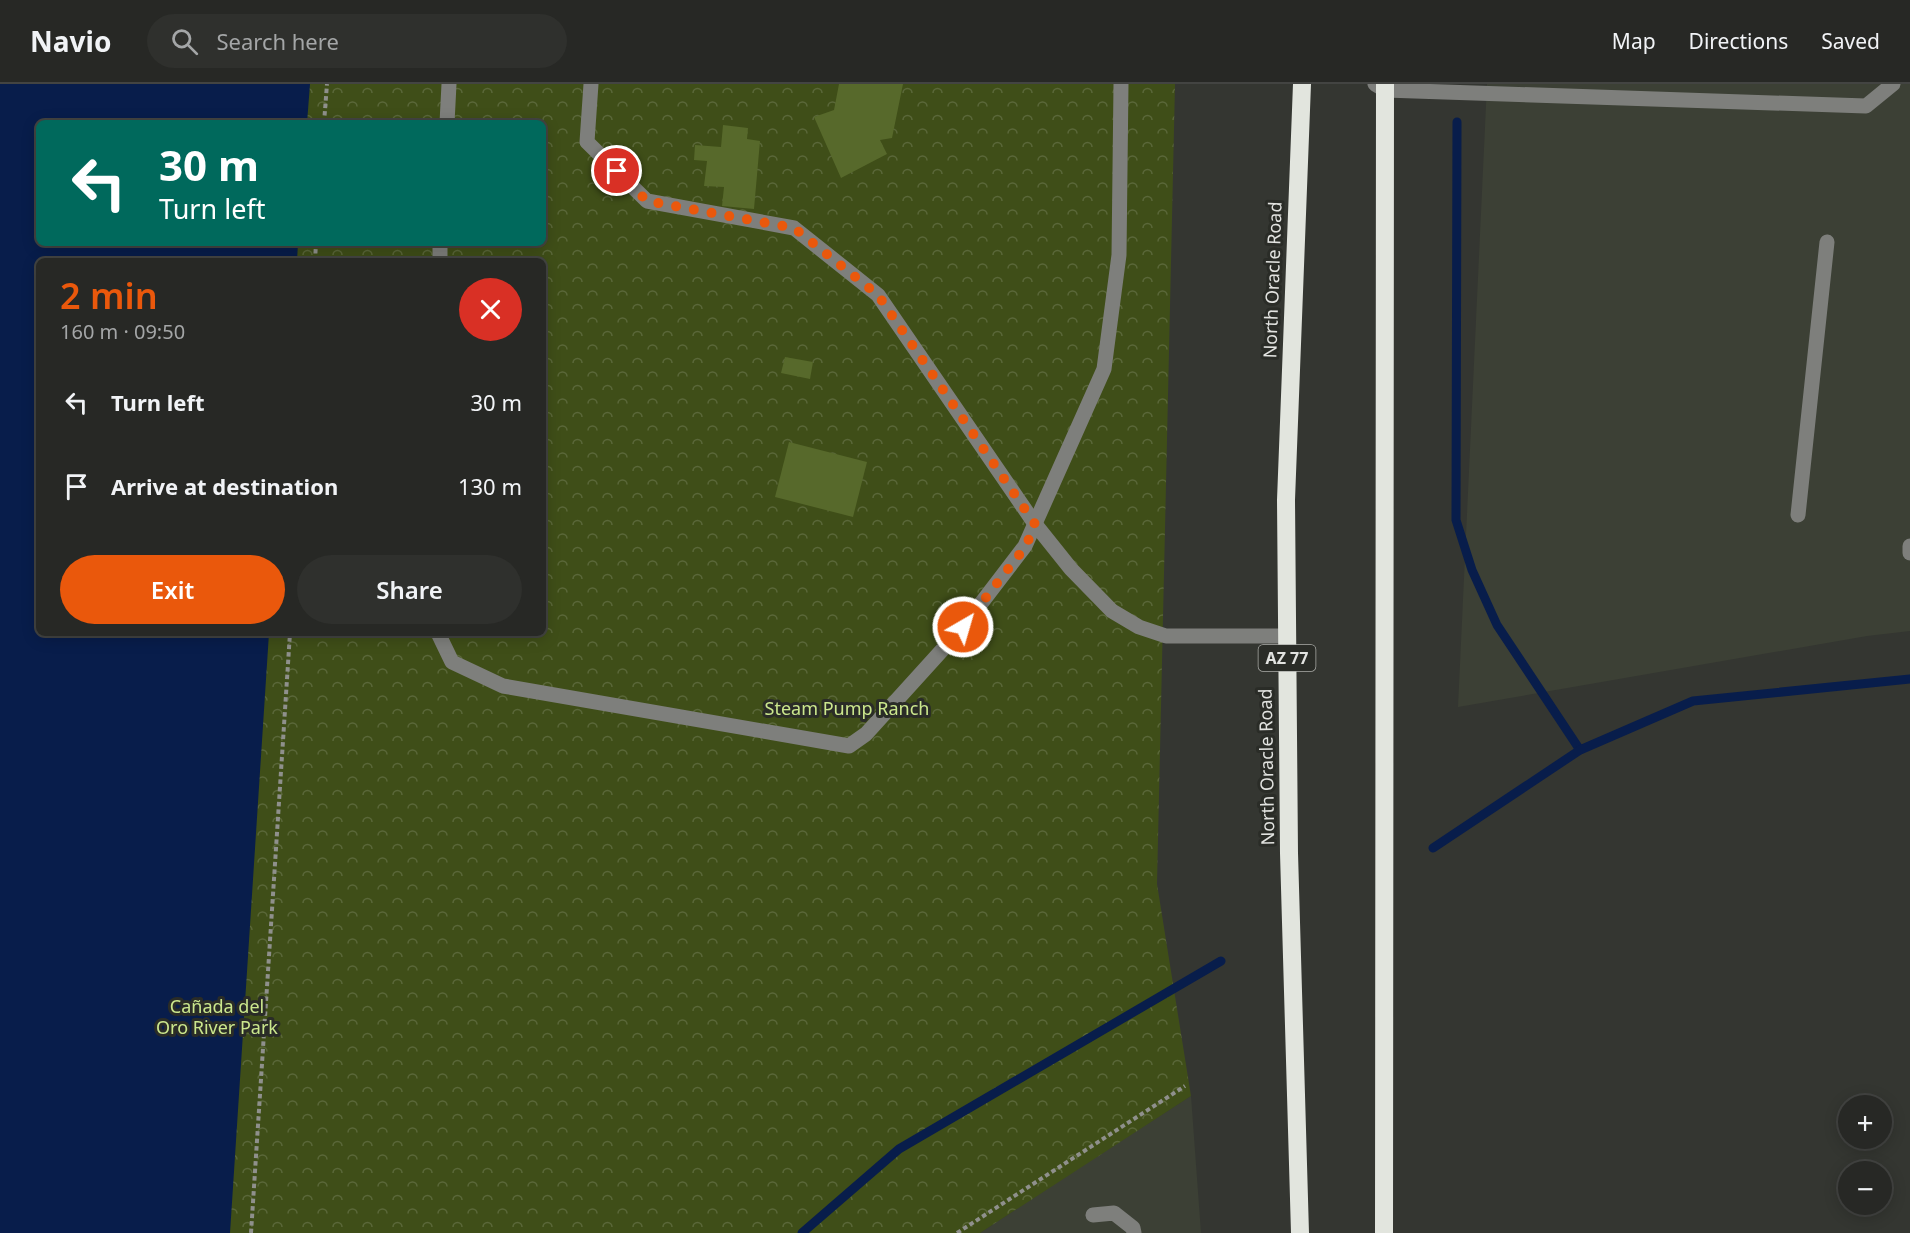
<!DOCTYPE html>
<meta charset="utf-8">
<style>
body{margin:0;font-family:"Noto Sans",sans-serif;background:#2f302d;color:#f1f3f6;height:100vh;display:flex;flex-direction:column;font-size:22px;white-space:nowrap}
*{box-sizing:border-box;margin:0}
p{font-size:20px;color:#a4a6a7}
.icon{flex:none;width:33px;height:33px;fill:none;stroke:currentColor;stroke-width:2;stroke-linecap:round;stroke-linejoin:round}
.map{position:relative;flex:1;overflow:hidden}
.panel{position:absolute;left:36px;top:174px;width:510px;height:378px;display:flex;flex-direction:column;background:#272825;border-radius:9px;box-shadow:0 3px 15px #0003,0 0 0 2px #434442}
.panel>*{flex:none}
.top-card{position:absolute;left:36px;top:36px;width:510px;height:126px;border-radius:9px;box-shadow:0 3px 15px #0003,0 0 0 2px #434442;background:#00695c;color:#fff;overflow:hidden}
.controls{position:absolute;left:1838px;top:1011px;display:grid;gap:12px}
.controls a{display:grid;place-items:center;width:54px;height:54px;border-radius:50%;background:#272825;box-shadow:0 3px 15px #0003,0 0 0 2px #434442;font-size:30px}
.pin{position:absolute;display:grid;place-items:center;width:51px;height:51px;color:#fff;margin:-26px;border:3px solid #fff;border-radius:50%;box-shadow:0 2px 6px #0007}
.me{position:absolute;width:66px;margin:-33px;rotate:38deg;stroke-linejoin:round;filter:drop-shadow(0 0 4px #0008)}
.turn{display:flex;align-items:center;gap:21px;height:126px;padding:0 24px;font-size:27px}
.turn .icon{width:78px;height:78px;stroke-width:2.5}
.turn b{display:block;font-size:42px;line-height:51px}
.round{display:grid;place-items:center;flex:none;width:63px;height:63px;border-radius:32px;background:#2f302d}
.head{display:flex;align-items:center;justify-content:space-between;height:102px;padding:0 24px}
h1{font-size:36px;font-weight:600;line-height:45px;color:#ea580c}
.primary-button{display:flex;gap:12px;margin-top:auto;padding:12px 24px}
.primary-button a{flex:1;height:69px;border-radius:36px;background:#ea580c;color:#fff;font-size:24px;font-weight:600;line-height:69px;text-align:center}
.primary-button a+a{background:#2f302d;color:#f1f3f6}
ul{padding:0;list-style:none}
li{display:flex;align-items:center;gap:18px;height:84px;padding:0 24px}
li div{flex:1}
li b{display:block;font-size:22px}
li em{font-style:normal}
header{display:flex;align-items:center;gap:36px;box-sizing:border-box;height:84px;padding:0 30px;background:#272825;border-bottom:2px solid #434442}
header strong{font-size:28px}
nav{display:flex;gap:33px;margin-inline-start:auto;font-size:21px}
.search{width:420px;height:54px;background:#2f302d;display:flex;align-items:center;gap:15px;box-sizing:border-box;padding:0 21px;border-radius:33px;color:#a4a6a7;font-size:22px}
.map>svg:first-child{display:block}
.built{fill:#3c4035}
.park{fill:url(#park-crowns);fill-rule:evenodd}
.water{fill:#081d4b}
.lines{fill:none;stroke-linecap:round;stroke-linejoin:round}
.stream{stroke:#081d4b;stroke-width:9}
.building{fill:#57692b}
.path{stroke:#8f908c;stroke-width:4;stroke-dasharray:4.5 3;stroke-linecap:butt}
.minor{stroke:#7e7f7c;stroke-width:15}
.highway{stroke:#e2e5de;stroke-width:18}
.route{stroke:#ea580c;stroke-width:10;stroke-dasharray:0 18}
.labels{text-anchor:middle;stroke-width:6;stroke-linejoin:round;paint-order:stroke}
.shield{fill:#2a2c27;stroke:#abaca8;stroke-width:1.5}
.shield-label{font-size:16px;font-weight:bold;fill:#e2e3e0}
.street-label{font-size:18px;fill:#e2e3e0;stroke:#2a2c27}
.park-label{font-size:18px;fill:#cbe78d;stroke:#2a2c27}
</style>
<header>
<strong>Navio</strong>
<div class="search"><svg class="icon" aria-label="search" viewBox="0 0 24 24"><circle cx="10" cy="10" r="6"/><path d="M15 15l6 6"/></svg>Search here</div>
<nav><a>Map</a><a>Directions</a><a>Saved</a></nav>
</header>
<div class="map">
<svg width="1910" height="1149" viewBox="0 0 1910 1149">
<defs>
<pattern id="park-crowns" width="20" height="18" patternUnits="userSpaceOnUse" patternTransform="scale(1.5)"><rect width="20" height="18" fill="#3f4e18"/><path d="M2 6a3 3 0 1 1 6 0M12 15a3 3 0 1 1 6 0" fill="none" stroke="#5a6739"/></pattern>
</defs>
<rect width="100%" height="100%" fill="#343631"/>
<!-- built -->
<g class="built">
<polygon points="1487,0 1910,0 1910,547 1867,552 1458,623"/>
<polygon points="1191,1012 1201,1149 980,1149 1101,1070"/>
</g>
<!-- park -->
<path class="park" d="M0,0H1175L1157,800L1191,1012L980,1149H0ZM39,39H543V159H39ZM39,177H543V549H39Z"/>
<!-- water -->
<polygon class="water" points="0,0 310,0 307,39 39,39 39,159 298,159 297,177 39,177 39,549 269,549 230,1149 0,1149"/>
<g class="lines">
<!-- stream -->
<g class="stream">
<polyline points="1457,38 1456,436 1472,486 1497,541 1580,666"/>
<polyline points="1433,764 1580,666 1693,617 1910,595"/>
<polyline points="802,1149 899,1065 1221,877"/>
</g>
</g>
<!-- building -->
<g class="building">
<polygon points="839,0 903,0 892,54 880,56 887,70 841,94 814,33 834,26"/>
<polygon points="723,41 748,44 747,55 760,57 754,125 722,122 724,103 704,102 707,77 694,76 695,61 721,63"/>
<polygon points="785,273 813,278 810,295 781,289"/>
<polygon points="789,358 867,378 853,433 775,413"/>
</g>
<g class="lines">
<!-- path -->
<g class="path">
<polyline points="324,39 327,0"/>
<polyline points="315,177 316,159"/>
<polyline points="251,1149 290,549"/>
<polyline points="957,1149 1185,1002"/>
</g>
<!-- minor -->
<g class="minor">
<polyline points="591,0 587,58 647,117 794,144 878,211 1035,440 1071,485 1112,527 1139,543 1166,552 1287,552"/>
<polyline points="1375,0 1385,6 1866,22 1893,0"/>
<polyline points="447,39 449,0"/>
<polyline points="440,177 440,159"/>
<polyline points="1798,431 1827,158"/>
<polyline points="1910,462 1910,469"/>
<polyline points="438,549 452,578 503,602 849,662 866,650 963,543 1025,462 1104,285 1119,171 1121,0"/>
<polyline points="1093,1131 1114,1129 1133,1144 1134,1149"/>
</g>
<!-- highway -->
<g class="highway">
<polyline points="1300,1149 1289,769 1286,416 1302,0"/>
<polyline points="1384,1149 1385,0"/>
</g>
</g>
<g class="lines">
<!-- route -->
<polyline class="route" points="617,87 647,117 794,144 878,211 1035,440 1026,462 963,543"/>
</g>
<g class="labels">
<!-- shield labels -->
<rect class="shield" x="1258.5" y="561" width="57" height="26" rx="4.5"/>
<g class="shield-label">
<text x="1287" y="580">AZ 77</text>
</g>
<!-- street labels -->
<g class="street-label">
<text transform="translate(1273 196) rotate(-88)" y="6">North Oracle Road</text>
<text transform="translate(1267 683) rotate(-91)" y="6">North Oracle Road</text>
</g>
<!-- park labels -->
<g class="park-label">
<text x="847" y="631">Steam Pump Ranch</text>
<text x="217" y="929">Cañada del<tspan x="217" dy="21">Oro River Park</tspan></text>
</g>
</g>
</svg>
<div class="controls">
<a>+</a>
<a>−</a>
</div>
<div class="pin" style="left:617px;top:87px;background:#d93025"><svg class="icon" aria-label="arrive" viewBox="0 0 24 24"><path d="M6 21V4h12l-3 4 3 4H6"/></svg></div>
<svg class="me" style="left:963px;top:543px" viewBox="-20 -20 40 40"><circle r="17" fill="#ea580c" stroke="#fff" stroke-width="3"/><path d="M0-11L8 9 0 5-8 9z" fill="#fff"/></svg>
<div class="top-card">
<div class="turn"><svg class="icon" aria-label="left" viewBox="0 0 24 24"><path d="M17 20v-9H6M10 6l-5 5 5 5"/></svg><div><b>30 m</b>Turn left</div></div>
</div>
<section class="panel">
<div class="head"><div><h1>2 min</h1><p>160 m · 09:50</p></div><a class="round" style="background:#d93025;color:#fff"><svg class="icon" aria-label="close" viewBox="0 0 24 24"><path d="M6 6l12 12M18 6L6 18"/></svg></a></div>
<ul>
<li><svg class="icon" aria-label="left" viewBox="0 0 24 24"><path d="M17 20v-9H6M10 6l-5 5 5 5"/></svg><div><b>Turn left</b></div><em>30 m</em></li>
<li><svg class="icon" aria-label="arrive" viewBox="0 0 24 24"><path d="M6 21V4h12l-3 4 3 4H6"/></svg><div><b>Arrive at destination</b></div><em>130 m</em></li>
</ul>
<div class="primary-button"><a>Exit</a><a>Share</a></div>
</section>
</div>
